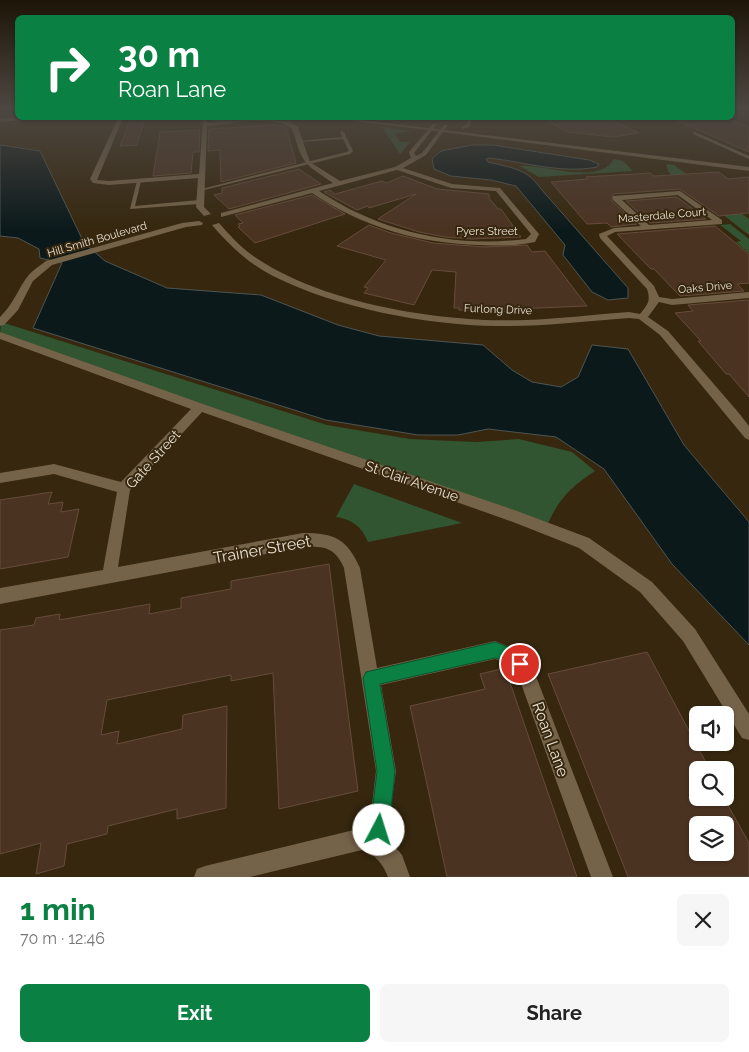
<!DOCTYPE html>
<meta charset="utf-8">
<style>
body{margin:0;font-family:Raleway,sans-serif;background:#f6f6f6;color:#222;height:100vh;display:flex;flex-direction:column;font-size:19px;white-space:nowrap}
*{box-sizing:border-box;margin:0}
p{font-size:16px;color:#767676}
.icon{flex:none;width:28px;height:28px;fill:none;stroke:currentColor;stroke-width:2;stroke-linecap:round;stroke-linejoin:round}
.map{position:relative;height:877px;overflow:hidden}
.side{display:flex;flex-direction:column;background:#fff;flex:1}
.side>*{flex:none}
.top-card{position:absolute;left:15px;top:15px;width:720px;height:105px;border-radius:8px;box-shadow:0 1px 4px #0004;background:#0b8043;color:#fff;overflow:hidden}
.tools{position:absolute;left:689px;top:706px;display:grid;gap:10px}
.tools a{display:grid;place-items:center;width:45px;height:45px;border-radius:8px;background:#fff;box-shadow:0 1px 4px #0004;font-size:25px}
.pin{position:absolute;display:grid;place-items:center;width:42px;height:42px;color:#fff;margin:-21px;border:2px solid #fff;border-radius:50%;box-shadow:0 1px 5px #0007}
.me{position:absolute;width:55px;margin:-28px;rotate:5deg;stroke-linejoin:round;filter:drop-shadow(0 0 4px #0008)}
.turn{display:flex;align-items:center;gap:18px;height:105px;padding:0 20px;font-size:22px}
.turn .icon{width:65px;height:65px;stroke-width:2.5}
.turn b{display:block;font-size:35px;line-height:42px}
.round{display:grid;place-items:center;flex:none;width:52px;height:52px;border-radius:8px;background:#f6f6f6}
.overview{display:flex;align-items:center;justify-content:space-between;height:85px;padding:0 20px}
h1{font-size:30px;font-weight:700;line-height:38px;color:#0b8043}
.cta{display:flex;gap:10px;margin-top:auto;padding:10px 20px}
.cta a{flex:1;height:58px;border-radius:8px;background:#0b8043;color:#fff;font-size:20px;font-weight:700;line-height:58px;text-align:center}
.cta a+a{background:#f6f6f6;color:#222}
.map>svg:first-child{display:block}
.green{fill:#315431}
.water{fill:#0b191b;stroke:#4e5552}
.building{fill:#4b3322;stroke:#664c3a;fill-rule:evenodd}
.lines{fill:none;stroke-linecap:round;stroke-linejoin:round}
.service{fill:#756349;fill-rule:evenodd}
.minor{fill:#756349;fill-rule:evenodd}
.secondary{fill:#756349;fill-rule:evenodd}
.route{fill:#0b8043;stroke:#07532c}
.labels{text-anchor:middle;stroke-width:4;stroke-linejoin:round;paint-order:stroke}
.far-street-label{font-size:11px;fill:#eae0d1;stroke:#36270e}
.street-label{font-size:14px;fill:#eae0d1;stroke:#36270e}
.near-street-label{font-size:16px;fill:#eae0d1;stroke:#36270e}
</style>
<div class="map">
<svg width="749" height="877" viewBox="0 0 749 877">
<rect width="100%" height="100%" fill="#36270e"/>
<!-- green -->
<g class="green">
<polygon points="210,118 294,118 290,121 268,119 218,123 210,120"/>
<polygon points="382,127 408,131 395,134 400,142 410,142 400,154"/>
<path d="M614,159L623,161L633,171L539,177L520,166C544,164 599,186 614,159Z"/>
<polygon points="666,164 674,165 749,219 749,235 703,199 677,182 668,171"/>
<polygon points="730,224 749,239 749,253 736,242 741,241 720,225"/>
<path d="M1,322L327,425L410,439L476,442L519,439L572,452L595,471C569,488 558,500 546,528L0,335Z"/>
<path d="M354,484L462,523L368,542C362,527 352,519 336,517Z"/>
</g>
<!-- water -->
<g class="water">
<polygon points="0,145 40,151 84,243 105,261 167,288 261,295 338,325 379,336 483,345 512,370 532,382 561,387 578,377 592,345 628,349 684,445 749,522 749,645 672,564 604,469 556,437 488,429 458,435 418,435 326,420 33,328 62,263 40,258 39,249 18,238 0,236"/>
<path d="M472,145H493L589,160L599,164L597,167C561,174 525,162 489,158L486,159L488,162C510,167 528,169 541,189L628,288V298L608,300L592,292L563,255L565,245L516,186L491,180L451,176L434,169L432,159L441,151Z"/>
</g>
<!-- building -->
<g class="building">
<polygon points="131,118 145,118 137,145 120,146"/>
<polygon points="542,118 607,118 639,133 613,137 568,132"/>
<polygon points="671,118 724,118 749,127 749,152"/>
<polygon points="277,125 286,127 296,163 221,182 220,150 208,151 209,129"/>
<polygon points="200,130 199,152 193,152 191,173 153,176 160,132"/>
<polygon points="299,169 321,184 229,209 214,195 222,193 222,188"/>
<polygon points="719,172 728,179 749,177 749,213 719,216 680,189 613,194 612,201 637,224 611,227 607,223 587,224 551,182 588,179 586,177 650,173 654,176"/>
<polygon points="403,176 437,189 489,194 489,198 498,209 501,209 521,237 472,239 445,237 419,232 378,219 416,194 369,208 368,206 357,210 324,192 330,190 335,194 382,181 387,183"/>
<polygon points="312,195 345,214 255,243 238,227 240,226 238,224 243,223 235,215"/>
<polygon points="677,197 706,219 650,223 626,201"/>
<polygon points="369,225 391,233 433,243 485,247 527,245 532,252 545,251 587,306 514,309 514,312 459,310 459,308 454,308 456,272 432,270 414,305 364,293 368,288 364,287 386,260 337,246"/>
<polygon points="715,226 749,254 749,283 737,284 744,291 680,296 654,269 651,269 617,234"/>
<polygon points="749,300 749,397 729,374 726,374 698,341 701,341 675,313 693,311 688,305"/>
<polygon points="52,492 48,504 63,502 61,512 79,509 68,557 0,569 0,500"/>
<polygon points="329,564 358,791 279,809 273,673 231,681 231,675 107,700 101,735 119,731 117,744 182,729 183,715 227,706 226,808 177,819 177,809 108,826 107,834 67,844 64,866 36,874 41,843 0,854 0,630 34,625 36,618 60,614 59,620 150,604 149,614 181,608 181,598 231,589 231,581"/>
<path d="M647,652L710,770H698V798H724L749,843V877H628L548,674ZM698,825H725V852H698Z"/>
<polygon points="505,668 528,735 577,877 447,877 410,706 485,689 480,674"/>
</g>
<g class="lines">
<!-- service -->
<g class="service">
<polygon points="469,118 473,118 469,127 462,129 462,127 466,125"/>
<polygon points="342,131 344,132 353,151 350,154 200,191 198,190 346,152 349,151 343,139 300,142 298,141 342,137 340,132"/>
<polygon points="693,132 695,132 749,156 749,159 693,134"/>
<polygon points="139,180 141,181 135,206 199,200 202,202 199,204 130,209 137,181"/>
</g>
<!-- minor -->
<g class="minor">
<polygon points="0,118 44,118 0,122"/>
<path d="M118,118H123L97,180L109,181L199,174L203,118H207V123L266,119L290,122L298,127L310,162L340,181L395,167L411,158L409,152L433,124H437L414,153L416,156L422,153L444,125H448L426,155L403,168L452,184L500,188L539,234L535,242C516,246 497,246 478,245C417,243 363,227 312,193L221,217V213L333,183C302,162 303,164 292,128C269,114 233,124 207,126L204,207L211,214L204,216L196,207L198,178L109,185L93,183L90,179ZM397,170L451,188L496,191L531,234L526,239C454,248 380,232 319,191Z"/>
<path d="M680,191L722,220V224L615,232L607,236L654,286L659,297L672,299L749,292V298L672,305L659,302L648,317L668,331L738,412L749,426V440L745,438L660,335L639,319L629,318C585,321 541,327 497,326C425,325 337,308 273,276C249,264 229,245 212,225L219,223C229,234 239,246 252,255C321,304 443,323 526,320C561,319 595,314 629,312L640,314C648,304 651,301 647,289L600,238L599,234L614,228L641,226L613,200V196ZM678,195L712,220L649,225L622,200Z"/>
<path d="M199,221L203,223L202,225L186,227L52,265L33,281L18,310L4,325L0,326V317C12,305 16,294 25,280C30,272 38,267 46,261L182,223Z"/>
<path d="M0,332L220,410L517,511L589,538L652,582L695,629L749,714V740L742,738L683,641L640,592L579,548L513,522L202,412L130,490L118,567L303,533C335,533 347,539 360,568L377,668L495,641L519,651L532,666L613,877H591L519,678L507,663L495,659L381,685L396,771L390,814V841L402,855L410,877H388C383,864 375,854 362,850L250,877H194L197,869L205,866L362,828L369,831L376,771L344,568C335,547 324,546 303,547L0,604V588L103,570L117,492L54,474L0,483V473L54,464L121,482L191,409L0,339Z"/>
</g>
<!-- secondary -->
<polygon class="secondary" points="332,118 344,118 749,167 749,171"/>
</g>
<!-- sky -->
<linearGradient id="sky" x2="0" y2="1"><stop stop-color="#1e1508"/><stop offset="0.47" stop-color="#4c4741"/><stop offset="1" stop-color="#4c4741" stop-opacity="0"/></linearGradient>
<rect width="749" height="230" fill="url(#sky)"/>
<!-- route -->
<polygon class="route" points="495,642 518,651 527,664 525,670 520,672 514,670 507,662 495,658 380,684 395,771 389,830 386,836 379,839 372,836 370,830 377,771 363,678 366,672"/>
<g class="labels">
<!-- far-street labels -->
<g class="far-street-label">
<text transform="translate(662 215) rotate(-5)" y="4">Masterdale Court</text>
<text x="487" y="235">Pyers Street</text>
<text transform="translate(97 239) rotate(-16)" y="4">Hill Smith Boulevard</text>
<text transform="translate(705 287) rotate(-5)" y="4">Oaks Drive</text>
<text transform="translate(498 309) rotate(2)" y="4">Furlong Drive</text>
</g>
<!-- street labels -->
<g class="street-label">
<text transform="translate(153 459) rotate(-48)" y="5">Gate Street</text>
<text transform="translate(412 481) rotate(19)" y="5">St Clair Avenue</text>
</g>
<!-- near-street labels -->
<g class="near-street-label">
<text transform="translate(262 549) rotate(-10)" y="6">Trainer Street</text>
<text transform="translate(551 739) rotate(70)" y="6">Roan Lane</text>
</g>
</g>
</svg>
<div class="tools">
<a><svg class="icon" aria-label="sound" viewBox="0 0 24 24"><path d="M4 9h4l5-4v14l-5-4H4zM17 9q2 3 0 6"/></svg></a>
<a><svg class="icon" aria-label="search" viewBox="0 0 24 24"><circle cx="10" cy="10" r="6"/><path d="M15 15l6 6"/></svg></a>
<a><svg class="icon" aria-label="layers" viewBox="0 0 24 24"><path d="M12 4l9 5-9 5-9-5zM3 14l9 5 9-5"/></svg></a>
</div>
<div class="pin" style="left:520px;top:664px;background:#d93025"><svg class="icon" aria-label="arrive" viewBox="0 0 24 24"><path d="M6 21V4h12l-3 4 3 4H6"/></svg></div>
<svg class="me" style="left:379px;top:830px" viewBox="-20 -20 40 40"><circle r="19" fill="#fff"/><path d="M0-13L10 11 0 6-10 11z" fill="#0b8043"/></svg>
<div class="top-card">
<div class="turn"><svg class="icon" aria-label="right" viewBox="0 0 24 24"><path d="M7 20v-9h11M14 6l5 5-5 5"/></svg><div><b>30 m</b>Roan Lane</div></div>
</div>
</div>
<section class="side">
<div class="overview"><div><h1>1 min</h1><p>70 m · 12:46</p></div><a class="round"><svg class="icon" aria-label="close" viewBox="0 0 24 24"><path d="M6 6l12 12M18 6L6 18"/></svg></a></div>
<div class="cta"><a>Exit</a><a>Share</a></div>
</section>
